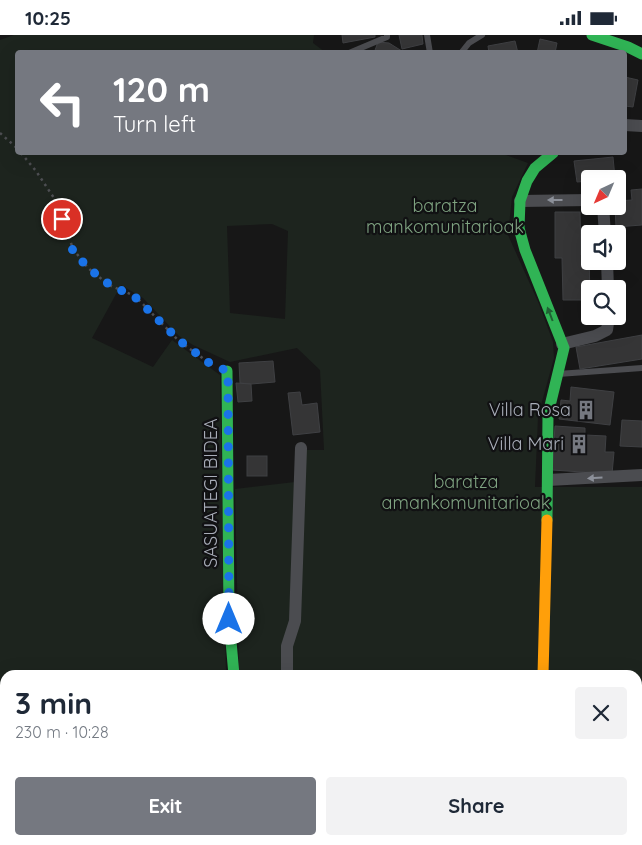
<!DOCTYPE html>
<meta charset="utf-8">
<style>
body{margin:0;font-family:Quicksand,sans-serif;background:#f2f2f3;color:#1f2937;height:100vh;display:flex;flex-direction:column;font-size:19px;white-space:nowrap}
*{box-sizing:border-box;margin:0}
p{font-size:16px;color:#747a83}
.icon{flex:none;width:28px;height:28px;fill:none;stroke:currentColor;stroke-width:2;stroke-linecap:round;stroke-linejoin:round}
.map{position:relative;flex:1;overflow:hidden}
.side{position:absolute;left:0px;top:635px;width:642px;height:175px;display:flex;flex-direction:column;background:#fff;border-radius:15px 15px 0 0;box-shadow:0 5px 20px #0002}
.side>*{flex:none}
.hud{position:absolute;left:15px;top:15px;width:612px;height:105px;border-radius:5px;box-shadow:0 5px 20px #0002;background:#757880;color:#fff;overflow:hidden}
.needle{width:32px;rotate:224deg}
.fabs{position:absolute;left:581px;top:135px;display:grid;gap:10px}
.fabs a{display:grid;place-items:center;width:45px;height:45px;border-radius:5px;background:#fff;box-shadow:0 5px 20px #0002;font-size:25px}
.pin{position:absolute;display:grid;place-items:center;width:42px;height:42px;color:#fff;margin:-21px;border:2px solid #fff;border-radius:50%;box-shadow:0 1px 5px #0007}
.me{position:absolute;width:55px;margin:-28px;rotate:0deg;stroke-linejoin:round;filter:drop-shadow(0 0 4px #0008)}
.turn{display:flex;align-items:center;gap:18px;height:105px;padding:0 15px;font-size:22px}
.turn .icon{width:65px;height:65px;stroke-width:2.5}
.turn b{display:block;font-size:35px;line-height:42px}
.round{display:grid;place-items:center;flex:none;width:52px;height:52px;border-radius:5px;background:#f2f2f3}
.summary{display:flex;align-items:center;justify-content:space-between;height:85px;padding:0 15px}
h1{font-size:30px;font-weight:700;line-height:38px}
.action{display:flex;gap:10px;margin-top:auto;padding:10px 15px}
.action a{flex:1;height:58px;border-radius:5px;background:#757880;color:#fff;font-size:20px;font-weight:700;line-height:58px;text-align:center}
.action a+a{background:#f2f2f3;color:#1f2937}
.status{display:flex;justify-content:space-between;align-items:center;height:35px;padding:0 25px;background:#fff;direction:ltr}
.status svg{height:14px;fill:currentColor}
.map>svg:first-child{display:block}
.green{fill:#1d241e;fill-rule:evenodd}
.building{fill:#353536;stroke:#3f4043}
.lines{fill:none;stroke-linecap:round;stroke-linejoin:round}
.path{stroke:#4d4e52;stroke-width:2.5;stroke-dasharray:2.5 4;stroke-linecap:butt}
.lane{stroke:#4b4c50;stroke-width:6}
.street{stroke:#4b4c50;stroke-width:12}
.fast{stroke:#30b455;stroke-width:11}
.slow{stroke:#ff9f0a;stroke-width:11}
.oneway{fill:#8c9099}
.oneway2{fill:#206234}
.route{stroke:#1a73e8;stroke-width:9;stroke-dasharray:0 16.2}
.labels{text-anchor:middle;stroke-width:4.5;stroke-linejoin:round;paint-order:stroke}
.park-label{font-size:18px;fill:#7fa381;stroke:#111113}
.poi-label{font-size:18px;fill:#a8adb8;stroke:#111113;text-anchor:end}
.street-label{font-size:18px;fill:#a8adb8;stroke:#111113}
</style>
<div class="status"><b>10:25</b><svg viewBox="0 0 49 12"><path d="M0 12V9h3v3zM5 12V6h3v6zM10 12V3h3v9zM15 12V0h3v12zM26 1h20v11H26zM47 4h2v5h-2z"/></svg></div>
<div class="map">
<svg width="642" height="810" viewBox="0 0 642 810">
<rect width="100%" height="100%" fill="#171717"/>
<!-- green -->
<path class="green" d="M14,0H314L313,8L325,17L18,18V118H500L528,128L512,162L508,200L539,269L553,307L554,323L538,381L535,452H642V810H305L303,805H638V640H239L235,454L295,447L305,415H324L320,335L297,313L230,327L193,310L179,301L143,263L121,250L92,303L153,332L172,305L220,340L226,640H5V805H287L290,810H0V5ZM272,189L288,196L285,284L230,278L227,191Z"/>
<!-- building -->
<g class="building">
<polygon points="342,0 375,0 375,2 343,8"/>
<polygon points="399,0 422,0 423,9 402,14"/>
<polygon points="540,4 557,8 555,18 537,18"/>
<polygon points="515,6 518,18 489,18 488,11"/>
<polygon points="378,7 389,8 405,18 374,18"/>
<polygon points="625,42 638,45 633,72 625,71"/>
<polygon points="613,122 615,143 590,144 590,146 577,147 574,126"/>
<polygon points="642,154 642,190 616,192 615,171 618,171 618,166 632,165 631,155"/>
<polygon points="555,177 580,177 581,220 589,219 590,265 563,265 562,223 555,223"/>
<polygon points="642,300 642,324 580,334 576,312"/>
<polygon points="273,326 275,347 251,349 240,348 239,328"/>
<polygon points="236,348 251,349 252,366 238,367"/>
<polygon points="571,352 614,357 610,390 559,384 561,365 570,366"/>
<polygon points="300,357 302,370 317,368 320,397 293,400 288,358"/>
<polygon points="622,385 642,386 642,412 620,411"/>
<polygon points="555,391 585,393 585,400 606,401 605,417 614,417 612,439 552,435"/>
<rect x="247" y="421" width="20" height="20"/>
</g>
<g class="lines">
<!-- path -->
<g class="path">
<polyline points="0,98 18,114"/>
<polyline points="21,118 36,136 58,169 73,214 88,233 109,250 135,261 179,306 212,330"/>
</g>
<!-- lane -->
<g class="lane">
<polyline points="427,0 430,18"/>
<polyline points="349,18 387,2 387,0"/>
<polyline points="461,18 469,8 482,0"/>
<polyline points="558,339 642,333"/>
</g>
<!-- street -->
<g class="street">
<polyline points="625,90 642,91"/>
<polyline points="520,166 590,165"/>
<polyline points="603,171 605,199"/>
<polyline points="607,226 608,254"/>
<polyline points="562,309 595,301 607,295 609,281"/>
<polyline points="548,445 642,440"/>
<polyline points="287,640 287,611 295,586 301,413"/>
<polyline points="292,805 295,810"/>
<polyline points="536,810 536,805"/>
</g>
<!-- fast -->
<g class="fast">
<polyline points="592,0 628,12 642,19"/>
<polyline points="227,336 229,584 234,640"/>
<polyline points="547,485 548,379 564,313 525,215 519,193 520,166 527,146 535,133 553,118"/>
</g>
<!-- slow -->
<polyline class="slow" points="543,640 547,485"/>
</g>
<!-- one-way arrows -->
<defs><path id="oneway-solid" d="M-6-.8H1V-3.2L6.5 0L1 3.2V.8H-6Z" transform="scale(1.25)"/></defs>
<g class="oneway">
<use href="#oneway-solid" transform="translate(555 165) rotate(180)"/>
<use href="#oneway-solid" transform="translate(595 443) rotate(177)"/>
</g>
<use class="oneway2" href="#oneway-solid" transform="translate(550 279) rotate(-111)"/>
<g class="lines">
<!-- route -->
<polyline class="route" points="62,184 72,214 88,233 110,250 135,262 180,306 212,330 228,336 229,584"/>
</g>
<!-- icons -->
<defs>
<symbol id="building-bare" viewBox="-9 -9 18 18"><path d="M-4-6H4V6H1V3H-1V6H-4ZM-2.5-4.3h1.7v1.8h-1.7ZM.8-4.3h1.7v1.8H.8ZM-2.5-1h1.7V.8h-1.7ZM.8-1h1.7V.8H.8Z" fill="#757880" stroke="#111113" stroke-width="2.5" paint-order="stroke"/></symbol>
</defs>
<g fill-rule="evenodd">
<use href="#building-bare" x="572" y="361" width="28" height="28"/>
<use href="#building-bare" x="565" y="395" width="28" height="28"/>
</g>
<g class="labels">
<!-- park labels -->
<g class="park-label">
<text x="445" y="177">baratza<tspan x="445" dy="21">mankomunitarioak</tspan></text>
<text x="466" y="453">baratza<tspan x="466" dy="21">amankomunitarioak</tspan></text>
</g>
<!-- poi labels -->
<g class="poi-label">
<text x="571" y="381">Villa Rosa</text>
<text x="564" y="415">Villa Mari</text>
</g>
<!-- street labels -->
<g class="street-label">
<text transform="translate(211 458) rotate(-90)" y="6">SASUATEGI BIDEA</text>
</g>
</g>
</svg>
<div class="fabs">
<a><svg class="needle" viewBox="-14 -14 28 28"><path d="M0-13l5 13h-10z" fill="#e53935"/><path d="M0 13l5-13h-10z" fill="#747a83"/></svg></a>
<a><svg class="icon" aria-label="sound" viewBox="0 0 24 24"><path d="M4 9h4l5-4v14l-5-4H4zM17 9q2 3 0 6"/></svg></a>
<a><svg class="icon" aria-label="search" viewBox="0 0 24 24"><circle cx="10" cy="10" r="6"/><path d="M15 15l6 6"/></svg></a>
</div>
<div class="pin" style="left:62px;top:184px;background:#d93025"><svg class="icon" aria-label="arrive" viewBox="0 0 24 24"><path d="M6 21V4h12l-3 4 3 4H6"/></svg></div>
<svg class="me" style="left:229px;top:584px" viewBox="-20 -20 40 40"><circle r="19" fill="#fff"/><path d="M0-13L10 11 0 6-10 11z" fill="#1a73e8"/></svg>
<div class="hud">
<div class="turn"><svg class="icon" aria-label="left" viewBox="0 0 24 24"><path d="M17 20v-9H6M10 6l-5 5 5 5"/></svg><div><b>120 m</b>Turn left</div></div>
</div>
<section class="side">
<div class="summary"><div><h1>3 min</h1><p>230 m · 10:28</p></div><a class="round"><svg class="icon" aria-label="close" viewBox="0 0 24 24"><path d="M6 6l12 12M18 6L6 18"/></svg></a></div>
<div class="action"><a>Exit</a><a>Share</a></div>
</section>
</div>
